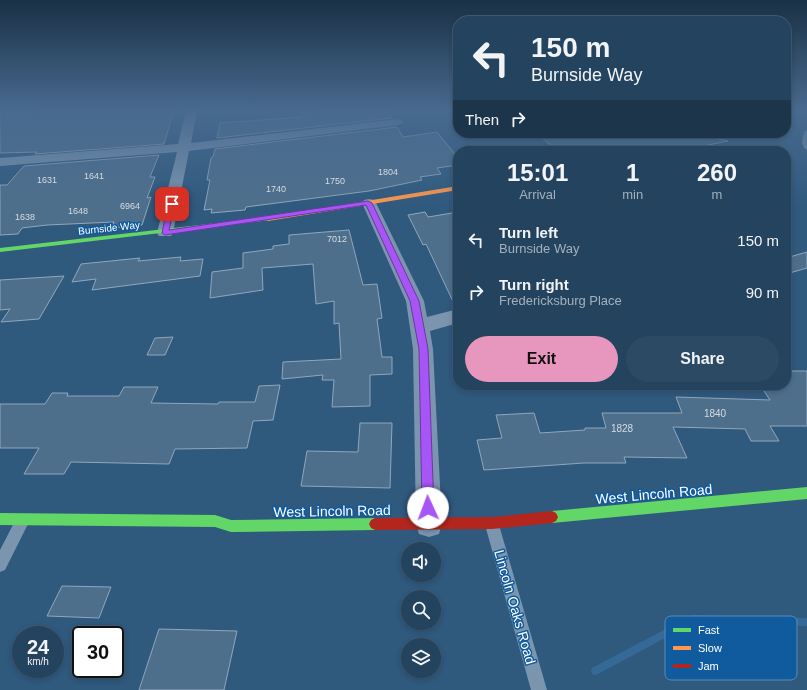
<!DOCTYPE html>
<html lang="en">
<head>
<meta charset="utf-8">
<style>
	:root { --surface:#24435e; --page:#2c4a64; --text:#f1f3f6; --muted:#a3b0bc; --line:#415c73; --accent:#e797bd }
	body { margin:0; font-family:Helvetica,sans-serif; background:var(--page); color:var(--text); height:100vh; display:flex; flex-direction:column; font-size:15px; white-space:nowrap }
	* { box-sizing:border-box; margin:0 }
	p { font-size:13px; color:var(--muted) }
	.icon { flex:none; width:22px; height:22px; fill:none; stroke:currentColor; stroke-width:2; stroke-linecap:round; stroke-linejoin:round }
	.map { position:relative; flex:1; overflow:hidden }
	.side { position:absolute; left:453px; top:146px; width:338px; height:244px; display:flex; flex-direction:column; background:var(--surface); border-radius:16px; box-shadow:0 2px 6px #0003,0 0 0 1px var(--line) }
	.side>* { flex:none }
	.banner { position:absolute; left:453px; top:16px; width:338px; height:122px; border-radius:16px; box-shadow:0 2px 6px #0003,0 0 0 1px var(--line); background:#24435e; color:var(--text); overflow:hidden }
	.controls { position:absolute; left:401px; top:542px; display:grid; gap:8px }
	.controls a { display:grid; place-items:center; width:40px; height:40px; border-radius:50%; background:var(--surface); box-shadow:0 2px 6px #0003,0 0 0 1px var(--line); font-size:20px }
	.speed { position:absolute; left:12px; top:626px; display:flex; gap:8px; font-size:20px; font-weight:700; text-align:center }
	.speed>* { display:grid; place-content:center; width:52px; height:52px; border-radius:50%; background:var(--surface); box-shadow:0 2px 6px #0003,0 0 0 1px var(--line); line-height:1 }
	.speed small { font-size:10px; font-weight:400 }
	.speed .limit { border:2px solid #111; border-radius:6px; background:#fff; color:#111 }
	.pin { position:absolute; display:grid; place-items:center; width:34px; height:34px; color:#fff; margin:-17px; border-radius:8px; box-shadow:0 2px 6px #0006 }
	.me { position:absolute; width:44px; margin:-22px; rotate:358deg; stroke-linejoin:round; filter:drop-shadow(0 0 3px #0008) }
	.turn { display:flex; align-items:center; gap:14px; height:84px; padding:0 12px; font-size:18px }
	.turn .icon { width:52px; height:52px; stroke-width:2.5 }
	.turn b { display:block; font-size:28px; line-height:34px }
	.then { display:flex; align-items:center; height:38px; padding:0 12px; background:#0003; gap:8px; font-size:15px }
	.eta { display:flex; justify-content:space-evenly; align-items:center; height:68px; text-align:center }
	.eta b { font-size:24px; font-weight:700; line-height:28px }
	.primary-button { display:flex; gap:8px; margin-top:auto; padding:8px 12px }
	.primary-button a { flex:1; height:46px; border-radius:24px; background:var(--accent); color:#111; font-size:16px; font-weight:700; line-height:46px; text-align:center }
	.primary-button a+a { background:var(--page); color:var(--text) }
	ul { padding:0; list-style:none }
	li { display:flex; align-items:center; gap:12px; height:52px; padding:0 12px }
	li div { flex:1 }
	li b { display:block; font-size:15px }
	li em { font-style:normal }
	.map>svg:first-child { display:block }
	.lines { fill:none; stroke-linecap:round; stroke-linejoin:round }
	.stream { fill:#356998; fill-rule:evenodd }
	.building { fill:#4e6f8c; stroke:#90a7bc }
	.lane { fill:#7b95ae; fill-rule:evenodd }
	.street { fill:#7b95ae; fill-rule:evenodd }
	.fast { fill:#63d668; fill-rule:evenodd }
	.slow { fill:#ff974d; fill-rule:evenodd }
	.jam { fill:#b3261e; fill-rule:evenodd }
	.route { fill:#a855f7; stroke:#6d37a1 }
	.labels { text-anchor:middle; dominant-baseline:central; stroke-width:3; stroke-linejoin:round; paint-order:stroke }
	.far-number-label { font-size:9px; fill:#d3dbe2 }
	.far-street-label { font-size:10px; fill:#fff; stroke:#105b9e }
	.number-label { font-size:10px; fill:#d3dbe2 }
	.near-street-label { font-size:14px; fill:#fff; stroke:#105b9e }
	.key { fill:#105b9e; stroke:#588cbb; stroke-width:1 }
	.key-label { font-size:11px; fill:#fff }
</style>
</head>
<body>
<div class="map">
<svg width="807" height="690" viewBox="0 0 807 690">
	<rect width="100%" height="100%" fill="#30597e"/>
	<g class="lines">
		<path class="stream" d="M692 615 807 618V626L693 623 598 674 595 675 592 674 591 671 592 668Z"/>
	</g>
	<path class="building" d="M71 110H174L164 144 35 154 37 152 0 153V114Z
		M342 110H388L392 118 217 138 220 123 302 117V113Z
		M397 127 403 137 437 132 458 158V165L437 168 441 174 420 177 422 180 369 191 246 207 245 210 211 213 212 209 204 210 210 180H207L211 158 213 157 215 149Z
		M536 133H693L728 141 679 151H558Z
		M159 155 150 177H155L147 198 151 197 142 225 112 228 114 222 47 225 22 228 18 234 0 235V185H7L24 166Z
		M425 212 428 217 458 212V308H456L426 244 423 245 408 215Z
		M349 230 363 285 377 284 382 318 377 319 382 357H392V374L370 375V406L332 407 334 380H322L323 375 282 379 283 362 341 359 339 323 334 324V301L316 304 313 264 262 268 263 290 210 298 212 272 243 268V253L273 249V246L289 244V235Z
		M807 252V268L786 274V258Z
		M181 257 180 261 203 259 200 276 92 290 96 279 72 282 81 264 140 258 138 261Z
		M64 276 39 319 1 322 10 309 0 310V280Z
		M173 337 165 355H147L155 338Z
		M786 371H807V426H770L779 441H751L745 429 673 427 687 458 624 457 626 463H584L484 470 477 440 502 438 496 415 534 413 540 433 585 430V428H606L602 413H682L676 397 770 400 760 385H786Z
		M280 385 273 420 253 421 247 448 175 449 169 464 71 462 64 474H24L39 448H0V404H45L52 393H68L67 396H119L124 387H158L151 403 218 404 219 402H255L259 386Z
		M360 423H392L390 488 301 486 307 451 358 452Z
		M62 586 111 587 99 618 47 616Z
		M159 629 237 631 224 690H139Z"/>
	<g class="lines">
		<path class="lane" d="M807 130V150L804 148 802 142 804 132Z
			M22 515 27 517 29 522 5 570 0 572V550L17 517Z
			M492 518 497 520 499 525 547 690H531L485 525 487 520Z"/>
		<path class="street" d="M186 110H197L191 143 398 119 404 122 398 125 189 151 173 233 171 236H159L157 233 177 152 0 166V158L178 144Z
			M369 199 374 200 376 203 424 301 427 317 458 309V323L430 331 433 349 442 524 439 534 429 537 419 534 416 524 413 349 406 301 362 203 364 200Z"/>
		<path class="fast" d="M268 217 270 218V220L0 252V248Z
			M807 487V499L552 523 548 521 546 517 548 513 552 511Z
			M0 513 215 515 231 520 375 518 379 520 381 524 379 528 375 530 231 532 215 527 0 525Z"/>
		<path class="slow" d="M458 186V190L268 221 265 219 268 217Z"/>
		<path class="jam" d="M552 511 556 513 558 517 556 521 552 523 492 529 375 530 371 528 369 524 371 520 375 518 492 517Z"/>
	</g>
	<linearGradient id="sky" x2="0" y2="1"><stop stop-color="#1a3145"/><stop offset="0.53" stop-color="#486a8f"/><stop offset="1" stop-color="#486a8f" stop-opacity="0"/></linearGradient>
	<rect width="807" height="207" fill="url(#sky)"/>
	<path class="route" d="M368 201 372 203 419 301 428 349 434 508 433 513 428 514 424 513 422 508 419 349 410 301 366 205 165 235 162 233 168 204 172 203 175 204 169 230Z"/>
	<g class="labels">
		<g class="far-number-label">
			<text x="388" y="172">1804</text>
			<text x="94" y="176">1641</text>
			<text x="47" y="180">1631</text>
			<text x="335" y="181">1750</text>
			<text x="276" y="189">1740</text>
			<text x="130" y="206">6964</text>
			<text x="78" y="211">1648</text>
			<text x="25" y="217">1638</text>
			<text x="337" y="239">7012</text>
		</g>
		<g class="far-street-label">
			<text transform="translate(109 228) rotate(-6)">Burnside Way</text>
		</g>
		<g class="number-label">
			<text x="715" y="413">1840</text>
			<text x="622" y="428">1828</text>
		</g>
		<g class="near-street-label">
			<text transform="translate(654 494) rotate(-5)">West Lincoln Road</text>
			<text transform="translate(332 511) rotate(-1)">West Lincoln Road</text>
			<text transform="translate(515 607) rotate(74)">Lincoln Oaks Road</text>
		</g>
	</g>
	<rect x="665" y="616" width="132" height="64" rx="6" class="key"/>
	<rect x="673" y="628" width="18" height="4" fill="#63d668"/>
	<rect x="673" y="646" width="18" height="4" fill="#ff974d"/>
	<rect x="673" y="664" width="18" height="4" fill="#b3261e"/>
	<g class="key-label">
		<text x="698" y="634">Fast</text>
		<text x="698" y="652">Slow</text>
		<text x="698" y="670">Jam</text>
	</g>
</svg>
<div class="controls">
<a><svg class="icon" aria-label="sound" viewBox="0 0 24 24"><path d="M4 9h4l5-4v14l-5-4H4zM17 9q2 3 0 6"/></svg></a>
<a><svg class="icon" aria-label="search" viewBox="0 0 24 24"><circle cx="10" cy="10" r="6"/><path d="M15 15l6 6"/></svg></a>
<a><svg class="icon" aria-label="layers" viewBox="0 0 24 24"><path d="M12 4l9 5-9 5-9-5zM3 14l9 5 9-5"/></svg></a>
</div>
<div class="speed"><div>24<small>km/h</small></div><div class="limit">30</div></div>
<div class="pin" style="left:172px;top:204px;background:#d93025"><svg class="icon" aria-label="arrive" viewBox="0 0 24 24"><path d="M6 21V4h12l-3 4 3 4H6"/></svg></div>
<svg class="me" style="left:428px;top:508px" viewBox="-20 -20 40 40"><circle r="19" fill="#fff"/><path d="M0-13L10 11 0 6-10 11z" fill="#a855f7"/></svg>
<div class="banner">
<div class="turn"><svg class="icon" aria-label="left" viewBox="0 0 24 24"><path d="M17 20v-9H6M10 6l-5 5 5 5"/></svg><div><b>150 m</b>Burnside Way</div></div>
<div class="then">Then<svg class="icon" aria-label="right" viewBox="0 0 24 24"><path d="M7 20v-9h11M14 6l5 5-5 5"/></svg></div>
</div>
<section class="side">
<div class="eta">
<div><b>15:01</b><p>Arrival</p></div>
<div><b>1</b><p>min</p></div>
<div><b>260</b><p>m</p></div>
</div>
<ul>
<li><svg class="icon" aria-label="left" viewBox="0 0 24 24"><path d="M17 20v-9H6M10 6l-5 5 5 5"/></svg><div><b>Turn left</b><p>Burnside Way</p></div><em>150 m</em></li>
<li><svg class="icon" aria-label="right" viewBox="0 0 24 24"><path d="M7 20v-9h11M14 6l5 5-5 5"/></svg><div><b>Turn right</b><p>Fredericksburg Place</p></div><em>90 m</em></li>
</ul>
<div class="primary-button"><a>Exit</a><a>Share</a></div>
</section>
</div>
</body>
</html>
